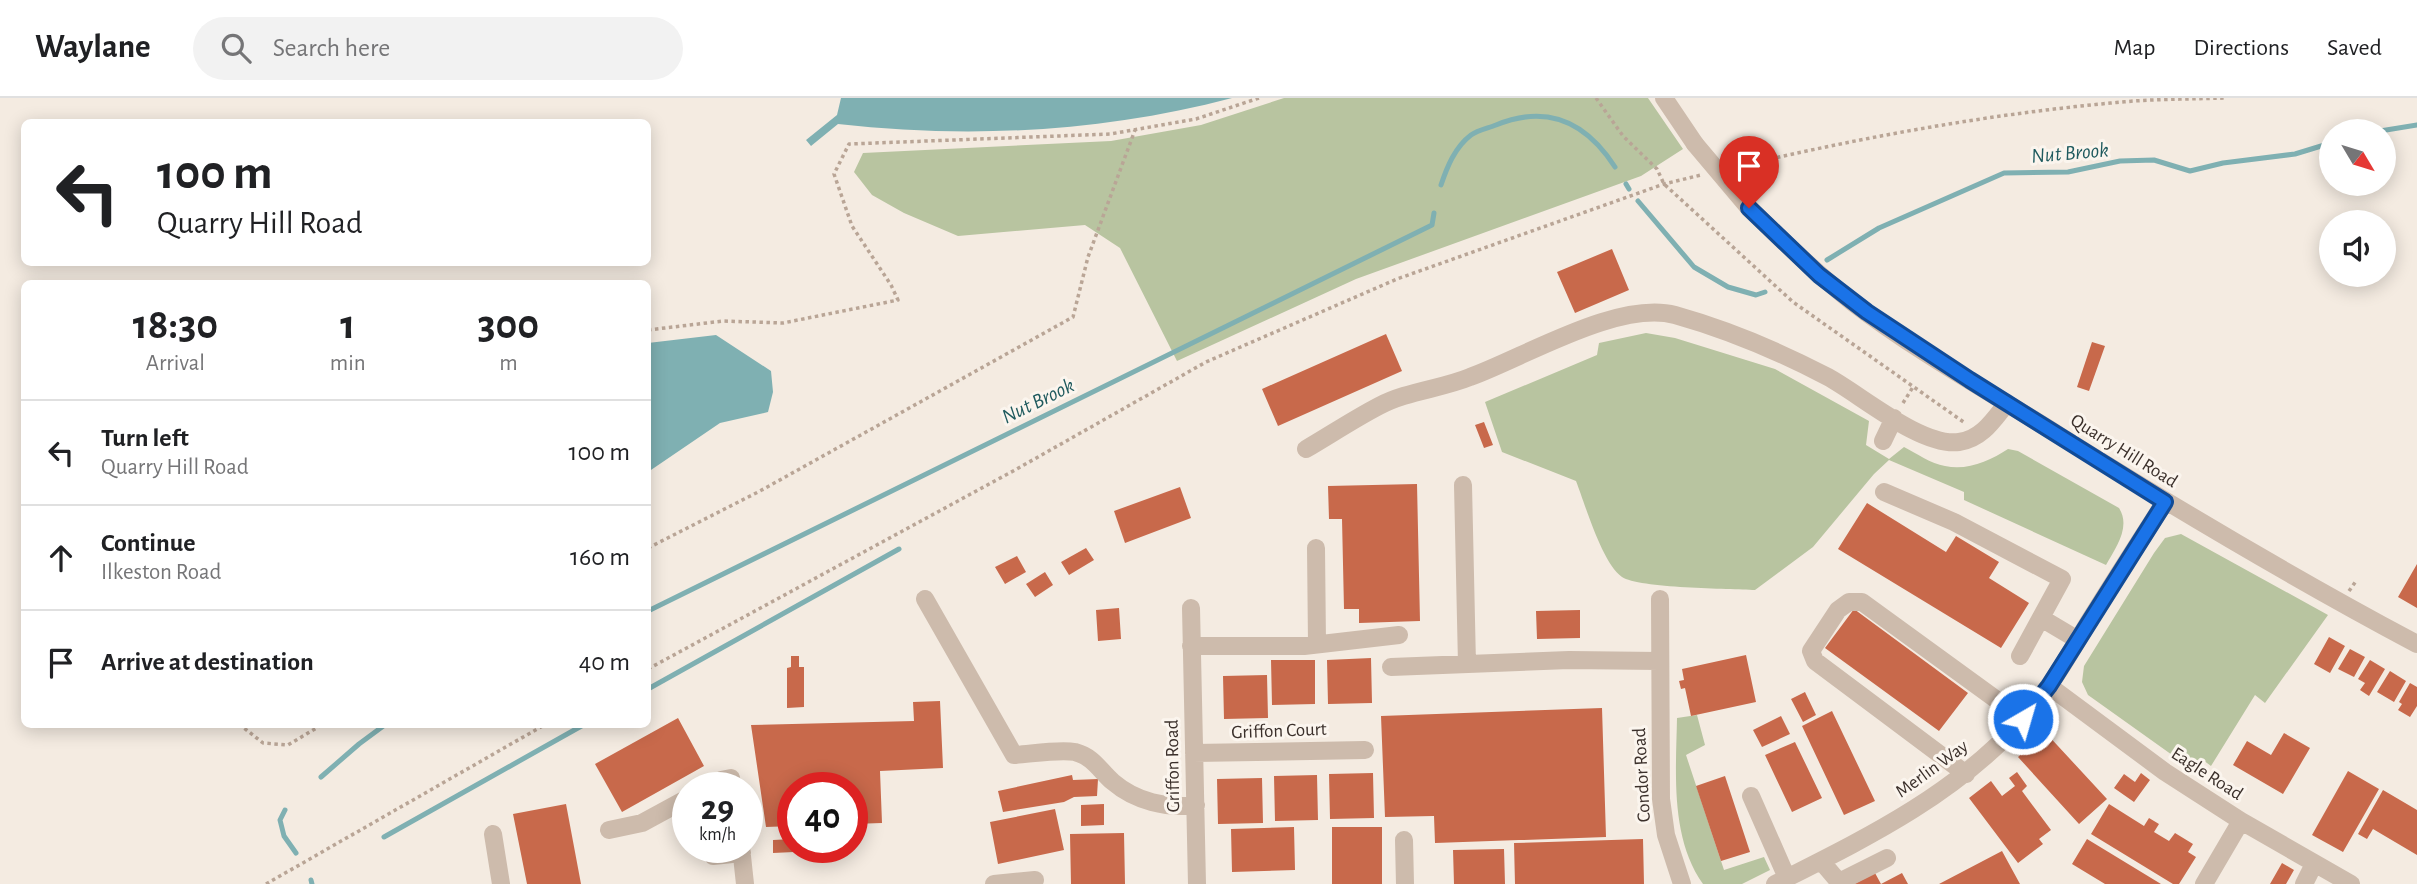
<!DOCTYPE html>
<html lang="en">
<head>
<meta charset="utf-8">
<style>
	:root { --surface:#fff; --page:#f2f2f2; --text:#202124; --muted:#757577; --line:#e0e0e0 }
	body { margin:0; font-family:"Alegreya Sans",sans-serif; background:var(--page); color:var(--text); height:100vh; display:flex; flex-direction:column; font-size:26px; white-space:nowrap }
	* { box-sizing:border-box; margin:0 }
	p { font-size:23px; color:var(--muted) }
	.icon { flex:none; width:38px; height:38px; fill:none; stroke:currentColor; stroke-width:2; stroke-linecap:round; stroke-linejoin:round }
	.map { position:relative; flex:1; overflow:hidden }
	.sheet { position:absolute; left:21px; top:182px; width:630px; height:448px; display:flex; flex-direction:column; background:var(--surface); border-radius:10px; box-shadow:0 4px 18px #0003 }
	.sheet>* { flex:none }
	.guide { position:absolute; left:21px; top:21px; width:630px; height:147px; border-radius:10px; box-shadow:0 4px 18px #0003; background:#fff; color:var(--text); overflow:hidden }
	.needle { width:46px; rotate:128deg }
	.fabs { position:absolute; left:2319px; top:21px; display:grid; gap:14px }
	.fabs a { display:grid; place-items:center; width:77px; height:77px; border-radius:50%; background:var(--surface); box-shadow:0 4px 18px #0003; font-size:35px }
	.speed { position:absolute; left:672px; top:674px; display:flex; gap:14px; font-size:35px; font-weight:700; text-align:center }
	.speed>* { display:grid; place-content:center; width:91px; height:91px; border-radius:50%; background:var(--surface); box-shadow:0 4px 18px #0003; line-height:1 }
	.speed small { font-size:18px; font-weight:400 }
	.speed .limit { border:10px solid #d22; background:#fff; color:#111 }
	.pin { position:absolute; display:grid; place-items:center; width:60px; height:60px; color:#fff; margin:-72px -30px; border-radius:50% 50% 50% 0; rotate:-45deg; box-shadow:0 0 7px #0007 }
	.pin .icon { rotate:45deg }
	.me { position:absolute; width:77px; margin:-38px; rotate:38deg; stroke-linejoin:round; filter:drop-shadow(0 0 5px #0008) }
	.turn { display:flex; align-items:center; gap:24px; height:147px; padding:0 21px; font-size:32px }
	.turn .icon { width:91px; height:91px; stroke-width:2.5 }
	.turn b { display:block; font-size:49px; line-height:60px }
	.eta { display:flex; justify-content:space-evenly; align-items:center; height:119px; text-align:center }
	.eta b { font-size:42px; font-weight:700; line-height:49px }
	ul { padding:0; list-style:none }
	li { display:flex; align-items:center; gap:21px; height:105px; padding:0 21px; border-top:2px solid var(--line) }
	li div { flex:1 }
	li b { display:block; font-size:26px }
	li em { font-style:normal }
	header { display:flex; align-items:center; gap:42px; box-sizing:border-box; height:98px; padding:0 35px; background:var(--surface); border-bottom:2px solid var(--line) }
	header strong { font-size:33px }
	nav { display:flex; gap:38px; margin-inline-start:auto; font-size:24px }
	.search { width:490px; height:63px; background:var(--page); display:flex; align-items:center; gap:18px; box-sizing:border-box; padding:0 24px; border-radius:38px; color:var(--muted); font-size:26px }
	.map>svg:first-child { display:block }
	.green { fill:#b8c4a0 }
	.water { fill:#7fb0b2 }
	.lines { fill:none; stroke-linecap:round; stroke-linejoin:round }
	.stream { stroke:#7fb0b2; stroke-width:5 }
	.building { fill:#c8694b }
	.path { stroke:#b9a596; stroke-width:3.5; stroke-dasharray:3.5 3.5; stroke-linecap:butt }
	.minor { stroke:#cdbbac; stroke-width:18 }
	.minor-bridge { stroke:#cdbbac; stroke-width:18 }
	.route-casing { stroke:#114b97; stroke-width:18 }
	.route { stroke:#1a73e8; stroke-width:12 }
	.labels { text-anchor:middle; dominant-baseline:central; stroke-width:6; stroke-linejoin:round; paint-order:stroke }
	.street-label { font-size:19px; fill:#3b302b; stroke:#fbf5ee }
	.water-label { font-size:21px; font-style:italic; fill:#1f5a5e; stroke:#fbf5ee }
</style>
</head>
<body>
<header>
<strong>Waylane</strong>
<div class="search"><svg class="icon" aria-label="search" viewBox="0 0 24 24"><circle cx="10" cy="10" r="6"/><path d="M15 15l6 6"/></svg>Search here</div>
<nav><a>Map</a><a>Directions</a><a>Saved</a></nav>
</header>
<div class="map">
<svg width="2417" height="786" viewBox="0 0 2417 786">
	<rect width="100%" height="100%" fill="#f4ebe1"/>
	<path class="green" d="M1284 0H1648L1683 51 1641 78 1356 181 1177 263 1120 150 1085 127 958 138 904 115 872 97 854 74 863 55 1111 43 1201 27Z
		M1646 235 1675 240 1775 271 1869 323 1866 347 1889 361 1904 349C1916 355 1931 366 1945 368 1967 373 1990 363 2008 351L2018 353 2119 410C2131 429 2116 449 2106 467L1964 402V394L1889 362 1874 376 1813 449 1755 492C1731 491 1638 490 1622 479 1602 465 1585 406 1576 383L1502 354 1485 304 1597 257 1599 245Z
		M2181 436 2328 517 2265 605 2255 597 2211 668 2203 662 2196 674 2088 597 2082 584 2084 568 2154 455 2165 440Z
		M1697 617 1705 647 1686 657 1724 772 1764 759 1770 772 1742 786H1703C1670 739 1676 675 1677 620Z"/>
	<path class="water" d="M841 0H1232C1103 34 970 41 838 26L811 48 806 42 837 17Z
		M716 237 771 273 773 294 768 314 720 325 648 374V245Z"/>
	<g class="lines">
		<path class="stream" d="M2380 33 2417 27
			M1626 86 1629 91
			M1441 87C1447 69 1455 49 1471 37 1478 32 1489 30 1496 27 1547 6 1586 24 1615 69
			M1638 103 1694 169 1728 189 1756 197 1765 194
			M1827 162 1879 130 2004 75 2068 74 2120 63 2154 62 2190 73 2223 65 2295 56 2331 45
			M648 513 1432 127 1434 115
			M648 591 899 451
			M321 679 359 646 386 626
			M285 712 280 722 284 738 296 755
			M384 739 585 626
			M311 782 312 786"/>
	</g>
	<path class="building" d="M1612 151 1629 192 1575 215 1557 174Z
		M1386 236 1402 273 1278 328 1262 291Z
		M2092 244 2105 248 2089 293 2077 289Z
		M1484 324 1493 347 1484 350 1475 327Z
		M1417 386 1420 523 1359 525V511H1344L1342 421H1329L1328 388Z
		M1180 389 1191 420 1125 445 1114 413Z
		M1867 405 1946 454 1956 438 1999 464 1989 480 2029 505 2001 550 1838 451Z
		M1086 450 1094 462 1069 477 1061 464Z
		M1017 458 1026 474 1005 486 995 469Z
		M2417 466V510L2398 499Z
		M1045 474 1053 487 1035 499 1026 486Z
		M1119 510 1121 541 1098 543 1096 512Z
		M1854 511 1968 595 1939 633 1825 550Z
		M1580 512V540L1537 541 1536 513Z
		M2329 539 2345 548 2330 575 2314 566Z
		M2350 551 2365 559 2354 579 2338 571Z
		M1746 557 1756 604 1691 618 1685 590 1681 591 1679 583 1684 582 1682 571Z
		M791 558H799V569H804V609L787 610V570L791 569Z
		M1371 560 1372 605 1328 606 1327 562Z
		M1271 562H1315V606L1272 607Z
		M2370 562 2385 571 2369 598 2360 592 2365 585 2358 581Z
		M2390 573 2406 583 2394 604 2377 594Z
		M1267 577 1268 620 1224 621 1223 578Z
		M2410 585 2417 589V608L2410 619 2398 612 2402 606 2399 604Z
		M1805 594 1816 617 1803 624 1791 601Z
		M940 603 943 670 880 673 882 725 852 726V690H793V728L766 729 751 627 914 623 913 604Z
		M1602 610 1606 739 1435 745 1434 718 1385 719 1381 618Z
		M1832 613 1875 703 1844 717 1802 628Z
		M1781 618 1790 636 1762 649 1753 632Z
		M678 620 704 668 622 714 595 666Z
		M2045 634 2107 701 2079 726 2018 659Z
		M2284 635 2310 650 2283 696 2233 667 2247 643 2271 657Z
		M1795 644 1822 700 1792 714 1765 657Z
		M2348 673 2379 691 2343 754 2312 737Z
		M2017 674 2027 688 2022 693 2051 732 2039 741 2043 746 2018 765 1969 700 1991 683 2002 698 2015 688 2009 680Z
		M1373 675 1374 720 1330 721 1329 676Z
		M2141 675 2150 682 2134 704 2114 690 2124 676 2135 684Z
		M1072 677 1073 682 1098 681 1097 698 1074 699 1064 704 1003 714 998 693Z
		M1317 677 1318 722 1275 723 1274 678Z
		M1725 678 1750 754 1721 763 1696 688Z
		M1262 680 1263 725 1218 726 1217 681Z
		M2383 692 2417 712V757L2373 731 2367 741 2358 736Z
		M566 706 581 786H527L513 716Z
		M1104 706V727L1081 728V707Z
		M2109 706 2144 728 2149 720 2159 726 2154 734 2169 743 2175 735 2193 746 2188 754 2196 759 2179 786H2173L2091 736Z
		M1055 711 1064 752 998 766 990 724Z
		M1294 729 1295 772 1232 774 1231 731Z
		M1332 729H1382V786H1332Z
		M1124 735 1125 786H1071L1070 736Z
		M793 741 794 754 773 755V742Z
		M1643 741 1644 786H1515L1514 745Z
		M2087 741 2161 786H2105L2072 766Z
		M1504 751 1505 786H1454L1453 752Z
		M2002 753 2020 786H1939Z
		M2282 765 2294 772 2286 786H2270Z
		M1875 775 1881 786 1902 775 1908 786H1854Z"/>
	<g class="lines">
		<path class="path" d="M1596 0 1623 38 1657 71 1664 86 1793 204 1965 325
			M1736 69C1867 38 2000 14 2134 3 2164 1 2195 1 2225 0
			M648 232 723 223 783 225 898 202 891 187 852 128 834 76 849 46 1110 36 1196 21 1259 0
			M1903 305 1913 289
			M648 450 760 393 1073 219 1088 159 1135 32
			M2349 493 2356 483
			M648 571 1015 372 1206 264 1397 181 1664 86 1701 77
			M239 626 263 645 288 647 323 626
			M266 786 546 626"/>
		<path class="minor" d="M1664 0 1695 46
			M1749 110C1782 142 1815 174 1851 203 1916 253 1990 294 2060 338 2177 411 2295 481 2417 546
			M1883 343 1894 320
			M1306 351C1330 337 1354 321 1379 308 1407 293 1441 291 1470 279 1525 259 1618 202 1675 217 1725 231 1782 255 1828 279 1861 297 1921 349 1959 344 1982 341 1994 321 2007 305
			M1463 387 1467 566
			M1884 394 1954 424 2062 481 2020 558
			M1316 450 1317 546
			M925 501 1014 657C1031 656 1059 651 1075 654 1094 659 1100 673 1113 684 1135 703 1167 711 1196 707
			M1660 501 1661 701 1666 737 1682 786
			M1191 510 1197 786
			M2041 520 2078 542
			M1191 548H1304L1399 537
			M1391 569 1569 562 1659 563
			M2049 588 2165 674 2241 723 2351 786
			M1194 655 1365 652
			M1966 676 1815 563 1811 553 1838 512 1849 504H1862L2023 621
			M707 690 721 682 731 680 733 690
			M1751 698 1787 780
			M609 732 642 725 688 700
			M493 736 501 786
			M1404 742 1405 786
			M741 749 745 786
			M713 758 742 755
			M1821 763 1839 784 1887 760
			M994 786 1035 782
			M1775 786C1864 741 1954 698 2022 622 2048 593 2068 559 2088 525 2113 485 2139 444 2165 404
			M2204 786 2241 723
			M2304 786 2314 766"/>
		<path class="minor-bridge" d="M1695 46 1749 110"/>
	</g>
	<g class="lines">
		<g class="route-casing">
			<path id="route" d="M1749 110 1819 177 1867 214 1970 282 2165 404 2049 588 2023 621"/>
		</g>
		<use href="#route" class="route"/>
	</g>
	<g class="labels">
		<g class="street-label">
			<text transform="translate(2124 353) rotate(32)">Quarry Hill Road</text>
			<text transform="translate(1279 633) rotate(-2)">Griffon Court</text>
			<text transform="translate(1173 668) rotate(-91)">Griffon Road</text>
			<text transform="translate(1932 671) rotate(-36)">Merlin Way</text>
			<text transform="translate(2207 676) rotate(33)">Eagle Road</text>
			<text transform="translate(1642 677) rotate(-93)">Condor Road</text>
		</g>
		<g class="water-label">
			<text transform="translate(2070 55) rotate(-5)">Nut Brook</text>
			<text transform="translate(1038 303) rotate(-26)">Nut Brook</text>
		</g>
	</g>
</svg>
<div class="fabs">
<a><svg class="needle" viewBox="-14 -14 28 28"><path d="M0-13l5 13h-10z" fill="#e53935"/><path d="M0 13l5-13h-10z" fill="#757577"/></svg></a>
<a><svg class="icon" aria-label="sound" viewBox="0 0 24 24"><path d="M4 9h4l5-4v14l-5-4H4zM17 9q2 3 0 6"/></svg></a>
</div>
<div class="speed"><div>29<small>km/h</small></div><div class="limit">40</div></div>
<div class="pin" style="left:1749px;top:110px;background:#d93025"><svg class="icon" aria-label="arrive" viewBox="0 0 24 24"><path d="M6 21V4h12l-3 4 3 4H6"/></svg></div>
<svg class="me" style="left:2023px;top:621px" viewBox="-20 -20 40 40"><circle r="17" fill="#1a73e8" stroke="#fff" stroke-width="3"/><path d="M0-11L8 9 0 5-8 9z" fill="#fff"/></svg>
<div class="guide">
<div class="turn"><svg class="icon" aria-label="left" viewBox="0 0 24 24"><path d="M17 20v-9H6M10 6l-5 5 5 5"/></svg><div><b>100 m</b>Quarry Hill Road</div></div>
</div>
<section class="sheet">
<div class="eta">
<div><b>18:30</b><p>Arrival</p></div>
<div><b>1</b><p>min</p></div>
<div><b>300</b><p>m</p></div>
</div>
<ul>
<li><svg class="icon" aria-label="left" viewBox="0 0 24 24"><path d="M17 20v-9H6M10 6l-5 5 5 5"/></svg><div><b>Turn left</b><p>Quarry Hill Road</p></div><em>100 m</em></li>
<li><svg class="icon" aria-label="ahead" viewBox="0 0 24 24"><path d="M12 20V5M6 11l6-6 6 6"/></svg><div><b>Continue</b><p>Ilkeston Road</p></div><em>160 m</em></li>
<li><svg class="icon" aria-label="arrive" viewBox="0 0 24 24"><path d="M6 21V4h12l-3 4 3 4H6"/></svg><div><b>Arrive at destination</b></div><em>40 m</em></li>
</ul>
</section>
</div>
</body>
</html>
